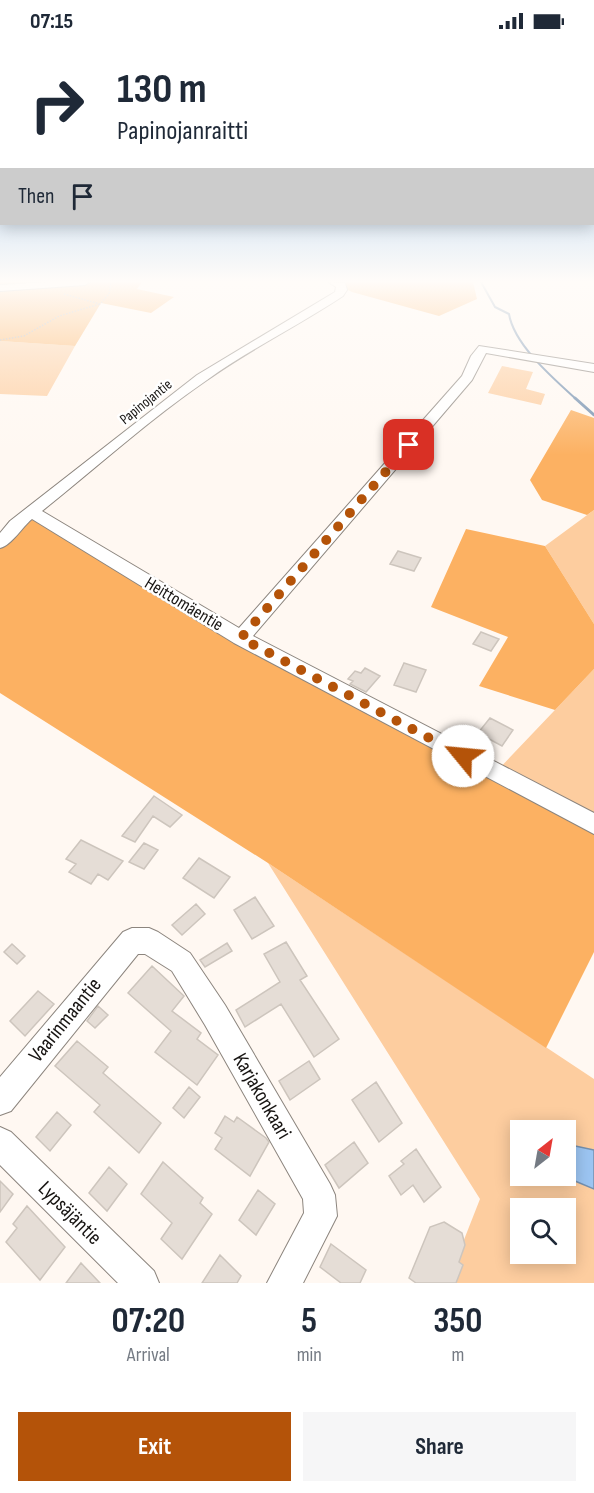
<!DOCTYPE html>
<html lang="en">
<head>
<meta charset="utf-8">
<style>
	:root { --surface:#fff; --page:#f6f6f7; --text:#1f2937; --muted:#747a83; --accent:#b45309 }
	body { margin:0; font-family:"Sofia Sans Condensed",sans-serif; background:var(--page); color:var(--text); height:100vh; display:flex; flex-direction:column; font-size:22px; white-space:nowrap }
	* { box-sizing:border-box; margin:0 }
	p { font-size:20px; color:var(--muted) }
	.icon { flex:none; width:33px; height:33px; fill:none; stroke:currentColor; stroke-width:2; stroke-linecap:round; stroke-linejoin:round }
	.map { position:relative; height:1241px; overflow:hidden }
	.panel { display:flex; flex-direction:column; background:var(--surface); flex:1 }
	.panel>* { flex:none }
	.hud { position:absolute; left:0px; top:0px; width:594px; height:183px; box-shadow:0 3px 15px #0003; background:#fff; color:var(--text); overflow:hidden }
	.needle { width:39px; rotate:31deg }
	.buttons { position:absolute; left:510px; top:1078px; display:grid; gap:12px }
	.buttons a { display:grid; place-items:center; width:66px; height:66px; border-radius:0px; background:var(--surface); box-shadow:0 3px 15px #0003; font-size:30px }
	.pin { position:absolute; display:grid; place-items:center; width:51px; height:51px; color:#fff; margin:-26px; border-radius:12px; box-shadow:0 3px 9px #0006 }
	.me { position:absolute; width:66px; margin:-33px; rotate:298deg; stroke-linejoin:round; filter:drop-shadow(0 0 4px #0008) }
	.turn { display:flex; align-items:center; gap:21px; height:126px; padding:0 18px; font-size:27px }
	.turn .icon { width:78px; height:78px; stroke-width:2.5 }
	.turn b { display:block; font-size:42px; line-height:51px }
	.then { display:flex; align-items:center; height:57px; padding:0 18px; background:#0003; gap:12px; font-size:22px }
	.eta { display:flex; justify-content:space-evenly; align-items:center; height:102px; text-align:center }
	.eta b { font-size:36px; font-weight:700; line-height:42px }
	.action { display:flex; gap:12px; margin-top:auto; padding:12px 18px }
	.action a { flex:1; height:69px; border-radius:0px; background:var(--accent); color:#fff; font-size:24px; font-weight:700; line-height:69px; text-align:center }
	.action a+a { background:var(--page); color:var(--text) }
	.status { display:flex; justify-content:space-between; align-items:center; height:42px; padding:0 30px; background:var(--surface); direction:ltr }
	.status svg { height:16px; fill:currentColor }
	.map>svg:first-child { display:block }
	.green { fill:#fdcd9f; fill-rule:evenodd }
	.forest { fill:#fcb162 }
	.water { fill:#9cc5f2; stroke:#7490af; stroke-width:1.5 }
	.lines { fill:none; stroke-linecap:round; stroke-linejoin:round }
	.stream-far1 { stroke:#7490af; stroke-width:2 }
	.stream { stroke:#7490af; stroke-width:3 }
	.building { fill:#e5ddd6; stroke:#cdc5bd; stroke-width:1.5 }
	.minor-casing { stroke:#8c857e; stroke-width:2 }
	.path { stroke:#b3ada9; stroke-width:1.5; stroke-dasharray:1.5 1.5; stroke-linecap:butt }
	.minor { fill:#fff; fill-rule:evenodd }
	.route { stroke:#b45309; stroke-width:10; stroke-dasharray:0 18 }
	.labels { text-anchor:middle; dominant-baseline:central; stroke-width:5; stroke-linejoin:round; paint-order:stroke }
	.far-street-label { font-size:15px; fill:#171412; stroke:#fff }
	.street-label { font-size:18px; fill:#171412; stroke:#fff }
	.near-street-label { font-size:21px; fill:#171412; stroke:#fff }
</style>
</head>
<body>
<div class="status"><b>07:15</b><svg viewBox="0 0 49 12"><path d="M0 12V9h3v3zM5 12V6h3v6zM10 12V3h3v9zM15 12V0h3v12zM26 1h20v11H26zM47 4h2v5h-2z"/></svg></div>
<div class="map">
<svg width="594" height="1241" viewBox="0 0 594 1241">
	<rect width="100%" height="100%" fill="#fff8f2"/>
	<path class="green" d="M0 299 75 304 47 354 0 352Z
		M502 324 533 330 526 347 545 352 541 363 488 351Z
		M594 468V582L545 504Z
		M594 627V781L495 731Z
		M268 821 594 1037V1241H447L480 1157ZM520 1089H566V1134H520ZM520 1167H566V1212H520Z"/>
	<path class="forest" d="M0 240H142L137 247 174 255 151 271 101 261 75 304 0 299Z
		M332 240H473L477 257 439 274 352 250Z
		M571 368 594 376V468L587 473 542 458 530 438Z
		M32 470 241 596 594 782V910L546 1006 268 821 0 651V501Z
		M466 487 545 504 594 582V627L555 668 479 644 508 595 431 565Z"/>
	<path class="water" d="M566 1102 594 1108V1147L575 1139 566 1131Z"/>
	<g class="lines">
		<path class="stream-far1" d="M481 240 495 265 509 272C514 303 554 337 576 357"/>
		<path class="stream" d="M575 356 594 373"/>
	</g>
	<path class="building" d="M398 509 421 516 414 529 390 522Z
		M481 590 499 597 491 609 473 602Z
		M404 621 426 628 416 650 394 643Z
		M365 626 380 634 366 650 350 642 353 639 348 637 355 629 361 631Z
		M490 676 513 688 502 704 478 691Z
		M154 754 182 773 170 785 153 774 135 800 122 794Z
		M81 798 123 819 108 838 98 832 91 842 69 830 76 822 66 817Z
		M144 801 158 808 144 827 129 820Z
		M199 816 230 835 214 856 183 836Z
		M255 855 274 884 252 897 234 868Z
		M196 862 205 872 182 893 172 883Z
		M286 900 307 934 300 938 339 997 314 1015 281 962 245 985 236 968 280 940 264 912Z
		M227 901 232 909 205 925 200 918Z
		M12 902 25 914 17 922 4 910Z
		M152 924 184 954 172 969 201 991 197 997 218 1013 197 1043 155 1010 171 989 128 951Z
		M38 949 54 962 25 994 10 979Z
		M98 964 108 973 95 986 87 979Z
		M77 999 108 1025 103 1031 161 1081 139 1111 94 1070 100 1063 55 1024Z
		M309 1019 320 1037 290 1058 279 1039Z
		M376 1040 402 1081 379 1100 352 1058Z
		M189 1045 200 1055 184 1076 173 1066Z
		M57 1070 71 1083 50 1109 36 1095Z
		M225 1074 234 1080 237 1075 266 1096 269 1100 250 1134 215 1107 222 1096 215 1091Z
		M354 1100 368 1121 339 1146 325 1123Z
		M416 1107 441 1145 424 1160 413 1143 401 1153 389 1134 404 1122 401 1119Z
		M163 1120 203 1156 200 1161 212 1172 182 1217 161 1197 172 1181 141 1152Z
		M109 1125 127 1142 107 1169 89 1151Z
		M0 1139 13 1152 0 1170Z
		M258 1148 275 1162 256 1193 239 1178Z
		M27 1164 65 1205 40 1238 6 1200 17 1186 13 1182Z
		M444 1180 462 1191 465 1203 459 1220 463 1223 456 1241H416L409 1236 430 1185Z
		M331 1202 366 1228 360 1241H341L320 1225Z
		M220 1213 241 1234 237 1241H202Z
		M81 1221 100 1241H66Z"/>
	<g class="lines">
		<g class="minor-casing">
			<path id="minor" d="M48 240H90L85 243 0 249V243Z
				M328 240 345 241 347 248 343 254C298 284 250 307 207 338 150 377 96 426 42 469L239 586 462 334 471 314 479 304 594 322V330L486 311 472 338 253 594 594 771V792L234 601 32 477C22 485 12 503 0 506V491L10 479 197 333 335 250 336 245Z
				M132 886H149L158 890 190 911 225 963 330 1142 335 1153 337 1174 303 1241H267L304 1171 303 1157 205 983 172 929 145 912H138L11 1069 0 1073V1035L123 890Z
				M0 1085 11 1090 154 1229 159 1241H118L0 1123Z"/>
		</g>
		<path class="path" d="M64 252 100 262 109 252 111 240
			M0 298 24 294 59 274 100 262"/>
		<use href="#minor" class="minor"/>
	</g>
	<linearGradient id="sky" x2="0" y2="1"><stop stop-color="#89bbec"/><stop offset="0.58" stop-color="#fffcf9"/><stop offset="1" stop-color="#fffcf9" stop-opacity="0"/></linearGradient>
	<rect width="594" height="413" fill="url(#sky)"/>
	<g class="lines">
		<path class="route" d="M409 403 241 596 463 714"/>
	</g>
	<g class="labels">
		<g class="far-street-label">
			<text transform="translate(146 360) rotate(-39)">Papinojantie</text>
		</g>
		<g class="street-label">
			<text transform="translate(184 562) rotate(31)">Heittomäentie</text>
		</g>
		<g class="near-street-label">
			<text transform="translate(65 978) rotate(-51)">Vaarinmaantie</text>
			<text transform="translate(262 1054) rotate(60)">Karjakonkaari</text>
			<text transform="translate(70 1171) rotate(45)">Lypsäjäntie</text>
		</g>
	</g>
</svg>
<div class="buttons">
<a><svg class="needle" viewBox="-14 -14 28 28"><path d="M0-13l5 13h-10z" fill="#e53935"/><path d="M0 13l5-13h-10z" fill="#747a83"/></svg></a>
<a><svg class="icon" aria-label="search" viewBox="0 0 24 24"><circle cx="10" cy="10" r="6"/><path d="M15 15l6 6"/></svg></a>
</div>
<div class="pin" style="left:409px;top:403px;background:#d93025"><svg class="icon" aria-label="arrive" viewBox="0 0 24 24"><path d="M6 21V4h12l-3 4 3 4H6"/></svg></div>
<svg class="me" style="left:463px;top:714px" viewBox="-20 -20 40 40"><circle r="19" fill="#fff"/><path d="M0-13L10 11 0 6-10 11z" fill="#b45309"/></svg>
<div class="hud">
<div class="turn"><svg class="icon" aria-label="right" viewBox="0 0 24 24"><path d="M7 20v-9h11M14 6l5 5-5 5"/></svg><div><b>130 m</b>Papinojanraitti</div></div>
<div class="then">Then<svg class="icon" aria-label="arrive" viewBox="0 0 24 24"><path d="M6 21V4h12l-3 4 3 4H6"/></svg></div>
</div>
</div>
<section class="panel">
<div class="eta">
<div><b>07:20</b><p>Arrival</p></div>
<div><b>5</b><p>min</p></div>
<div><b>350</b><p>m</p></div>
</div>
<div class="action"><a>Exit</a><a>Share</a></div>
</section>
</body>
</html>
